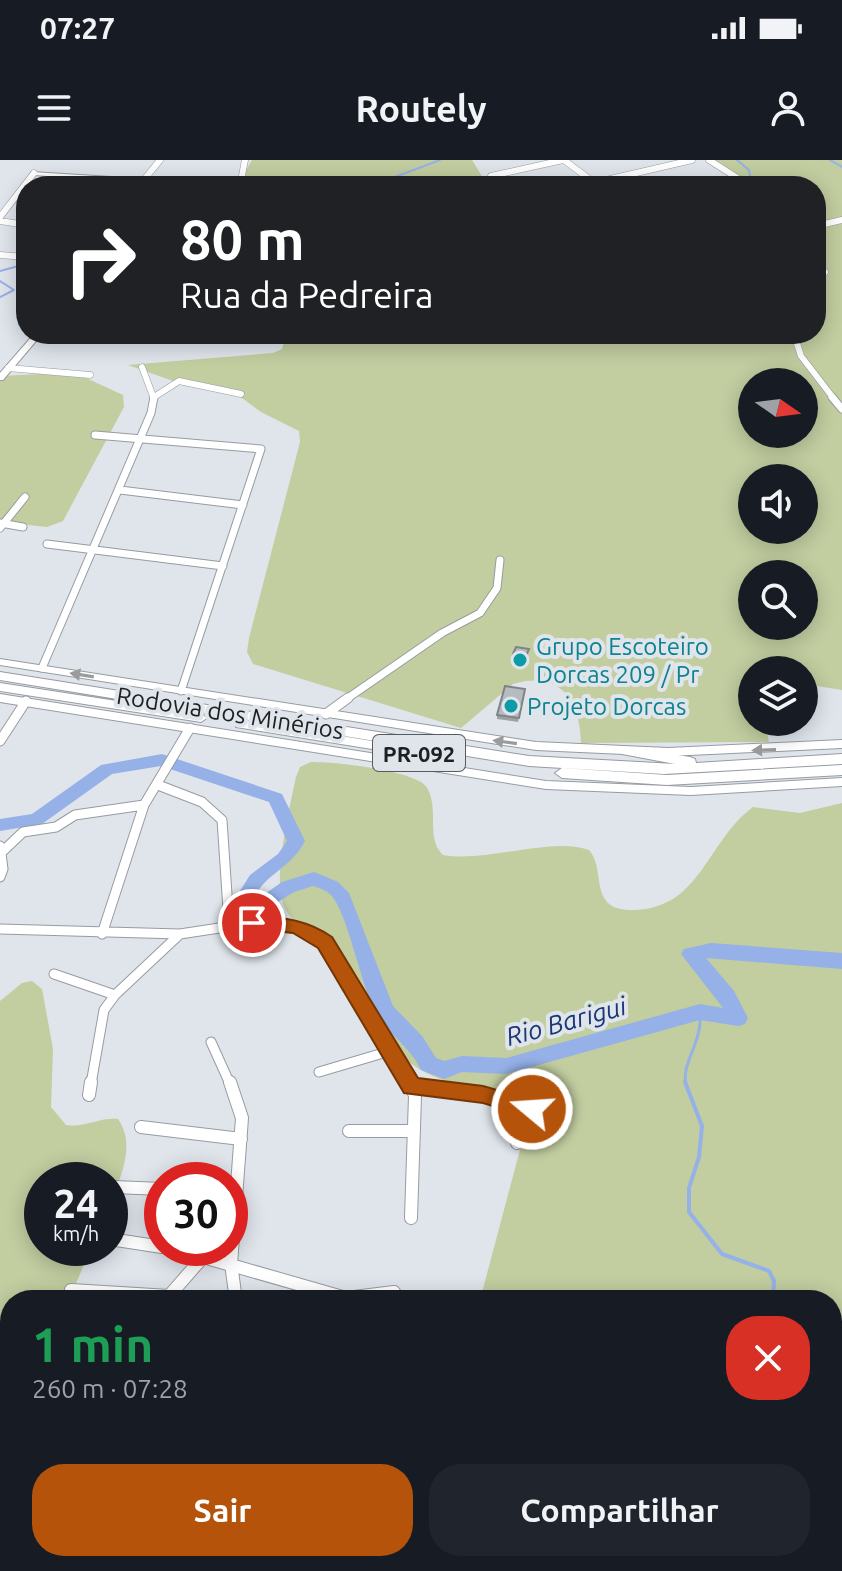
<!DOCTYPE html>
<html lang="pt">
<head>
<meta charset="utf-8">
<style>
	:root { --surface:#171b24; --page:#20242c; --text:#f1f3f6; --muted:#9ea1a6; --accent:#b45309 }
	body { margin:0; font-family:Ubuntu,sans-serif; background:var(--page); color:var(--text); height:100vh; display:flex; flex-direction:column; font-size:30px; white-space:nowrap }
	* { box-sizing:border-box; margin:0 }
	p { font-size:26px; color:var(--muted) }
	.icon { flex:none; width:44px; height:44px; fill:none; stroke:currentColor; stroke-width:2; stroke-linecap:round; stroke-linejoin:round }
	.map { position:relative; flex:1; overflow:hidden }
	.sheet { position:absolute; left:0px; top:1130px; width:842px; height:282px; display:flex; flex-direction:column; background:var(--surface); border-radius:32px 32px 0 0; box-shadow:0 4px 20px #0003 }
	.sheet>* { flex:none }
	.hud { position:absolute; left:16px; top:16px; width:810px; height:168px; border-radius:32px; box-shadow:0 4px 20px #0003; background:#202124; color:#fff; overflow:hidden }
	.needle { width:52px; rotate:104deg }
	.tools { position:absolute; left:738px; top:208px; display:grid; gap:16px }
	.tools a { display:grid; place-items:center; width:80px; height:80px; border-radius:50%; background:var(--surface); box-shadow:0 4px 20px #0003; font-size:40px }
	.speed { position:absolute; left:24px; top:1002px; display:flex; gap:16px; font-size:40px; font-weight:700; text-align:center }
	.speed>* { display:grid; place-content:center; width:104px; height:104px; border-radius:50%; background:var(--surface); box-shadow:0 4px 20px #0003; line-height:1 }
	.speed small { font-size:20px; font-weight:400 }
	.speed .limit { border:12px solid #d22; background:#fff; color:#111 }
	.pin { position:absolute; display:grid; place-items:center; width:68px; height:68px; color:#fff; margin:-34px; border:4px solid #fff; border-radius:50%; box-shadow:0 2px 8px #0007 }
	.me { position:absolute; width:88px; margin:-44px; rotate:288deg; stroke-linejoin:round; filter:drop-shadow(0 0 6px #0008) }
	.turn { display:flex; align-items:center; gap:28px; height:168px; padding:0 32px; font-size:36px }
	.turn .icon { width:104px; height:104px; stroke-width:2.5 }
	.turn b { display:block; font-size:56px; line-height:68px }
	.round { display:grid; place-items:center; flex:none; width:84px; height:84px; border-radius:32px; background:var(--page) }
	.head { display:flex; align-items:center; justify-content:space-between; height:136px; padding:0 32px }
	h1 { font-size:48px; font-weight:700; line-height:60px; color:#1e9e55 }
	.primary-button { display:flex; gap:16px; margin-top:auto; padding:16px 32px }
	.primary-button a { flex:1; height:92px; border-radius:32px; background:var(--accent); color:#fff; font-size:32px; font-weight:700; line-height:92px; text-align:center }
	.primary-button a+a { background:var(--page); color:var(--text) }
	.status { display:flex; justify-content:space-between; align-items:center; height:56px; padding:0 40px; background:var(--surface); direction:ltr }
	.status svg { height:22px; fill:currentColor }
	header { display:flex; justify-content:space-between; align-items:center; height:104px; padding:0 32px; background:var(--surface); font-size:36px; font-weight:700 }
	.map>svg:first-child { display:block }
	.green { fill:#c2cda0; fill-rule:evenodd }
	.lines { fill:none; stroke-linecap:round; stroke-linejoin:round }
	.stream-far2 { stroke:#95b1e8; stroke-width:2 }
	.stream-far1 { stroke:#95b1e8; stroke-width:3 }
	.stream { stroke:#95b1e8; stroke-width:4 }
	.river { fill:#95b1e8; fill-rule:evenodd }
	.street-far3-casing { stroke:#969ca1; stroke-width:7 }
	.street-far2-casing { stroke:#969ca1; stroke-width:9 }
	.street-far1-casing { stroke:#969ca1; stroke-width:11 }
	.street-casing { stroke:#969ca1; stroke-width:14 }
	.secondary-casing { stroke:#969ca1; stroke-width:2 }
	.primary-casing { stroke:#969ca1; stroke-width:2 }
	.street-far3 { stroke:#fff; stroke-width:6 }
	.street-far2 { stroke:#fff; stroke-width:7 }
	.street-far1 { stroke:#fff; stroke-width:9 }
	.street { stroke:#fff; stroke-width:12 }
	.secondary { fill:#fff; fill-rule:evenodd }
	.primary { fill:#fff; fill-rule:evenodd }
	.wall { fill:#9ca1a6 }
	.building { fill:#b5bbc1; stroke:#7f8387; stroke-width:2 }
	.oneway { fill:#999b9c }
	.route { fill:#b45309; stroke:#753606; stroke-width:2 }
	.culture-dot { fill:#0f9aa8; stroke:#dfe5eb; stroke-width:3 }
	.labels { text-anchor:middle; dominant-baseline:central; stroke-width:8; stroke-linejoin:round; paint-order:stroke }
	.shield { fill:#dfe5eb; stroke:#575b5e; stroke-width:2 }
	.shield-label { font-size:22px; font-weight:bold; fill:#1d2022 }
	.culture-label { font-size:24px; fill:#0d838f; stroke:#dfe5eb; text-anchor:start }
	.street-label { font-size:24px; fill:#1d2022; stroke:#dfe5eb }
	.water-label { font-size:26px; font-style:italic; fill:#1b3777; stroke:#dfe5eb }
</style>
</head>
<body>
<div class="status"><b>07:27</b><svg viewBox="0 0 49 12"><path d="M0 12V9h3v3zM5 12V6h3v6zM10 12V3h3v9zM15 12V0h3v12zM26 1h20v11H26zM47 4h2v5h-2z"/></svg></div>
<header><svg class="icon" aria-label="menu" viewBox="0 0 24 24"><path d="M4 6h16M4 12h16M4 18h16"/></svg>Routely<svg class="icon" aria-label="person" viewBox="0 0 24 24"><circle cx="12" cy="8" r="4"/><path d="M4 21q1-7 8-7t8 7"/></svg></header>
<div class="map">
<svg width="842" height="1411" viewBox="0 0 842 1411">
	<rect width="100%" height="100%" fill="#dfe5eb"/>
	<path class="green" d="M252 0H472L488 26H237Z
		M705 0H842V530L804 524V510H752V562H765L769 582 581 583C580 541 561 510 513 524L461 568 253 504 247 492 249 478 300 282 299 271 261 252 235 233 173 221 128 205 273 193 282 189 286 174H816V26H742ZM752 222H804V274H752ZM752 318H804V370H752ZM752 414H804V466H752Z
		M41 214 86 218 123 235 124 247 63 361 47 367 0 362V216Z
		M311 602C338 602 398 609 421 622 428 626 431 635 432 643 435 662 429 681 443 695 487 703 552 676 589 690 602 705 595 728 607 742 615 750 625 750 636 750 701 747 707 681 753 647L800 653 842 643V1411H407L409 1402H832V1140H480L521 986 526 961 523 949C491 926 449 929 416 907 390 890 373 836 353 810 335 786 294 773 283 744 273 717 290 646 296 617L300 607Z
		M32 821 42 829 53 889 51 947 66 965C85 968 99 957 118 959 136 985 121 1017 110 1043V1020H42V1088H91L69 1140H10V1205L0 1214V841L22 823Z"/>
	<g class="lines">
		<path class="stream-far2" d="M737 0 749 10 750 16
			M830 0 842 7
			M371 26 440 0
			M0 111 26 104
			M0 121 14 130 0 137"/>
		<path class="stream-far1" d="M686 924C681 902 703 883 700 852"/>
		<path class="stream" d="M685 922 702 966 699 997 689 1028V1052L722 1094 769 1111 774 1121 773 1140
			M832 1194 842 1207
			M833 1411 842 1395"/>
		<path class="river" d="M162 594 282 634 305 681C291 708 268 712 255 736L259 738 282 722 314 712 338 722 349 733 393 846 422 876 436 898 444 901 462 896 506 898 700 844 723 848 681 794 684 789 711 783 842 793V809L706 798 734 831 748 858 745 864 738 866 700 860 506 914 462 912 444 919 421 910C409 885 391 877 378 856 361 829 348 751 330 734 325 730 319 728 313 726L294 732 260 753 238 744 235 739 250 715 278 694 287 681 269 642 161 606 112 614 42 664 0 671V659L32 654 101 605Z"/>
		<g class="street-far3-casing">
			<path id="street-far3" d="M564 0 596 24
				M709 0 750 26
				M491 16 563 0
				M143 21 215 26
				M143 21 160 0
				M240 26 245 0
				M580 26 692 0
				M710 26 740 19
				M0 57 34 13
				M0 61 26 65
				M816 66 842 60
				M0 95 26 97
				M816 105 825 112 816 122
				M794 174 801 196 834 239
				M142 207 154 239
				M8 208 90 215
				M154 237 179 221 241 234"/>
		</g>
		<g class="street-far2-casing">
			<path id="street-far2" d="M832 237 842 249
				M95 275 261 289 181 531
				M120 330 243 345
				M0 363 23 367
				M0 368 25 337
				M47 384 223 406
				M42 508 151 253 154 237
				M345 540 442 473 480 453 497 428 500 400"/>
		</g>
		<g class="street-far1-casing">
			<path id="street-far1" d="M326 554 348 538
				M0 581 26 541
				M158 625 202 642 222 660 229 764
				M0 686 3 709 0 717
				M3 691 23 672 56 667 75 655 144 645
				M0 769 180 774 252 763 308 770 325 783 349 828 411 924
				M102 774 144 645 190 568
				M54 814 115 835
				M211 882 230 924
				M319 912 390 891
				M91 924 104 850 115 835 180 774"/>
		</g>
		<g class="street-casing">
			<path id="street" d="M230 922 242 958 231 1104 236 1140
				M410 922 415 936 411 1058
				M412 926 483 934 532 949
				M89 935 91 922
				M141 967 241 979
				M349 971H411
				M517 983 542 928
				M114 1027 162 1029
				M110 1079 162 1087
				M167 1088 203 1097
				M71 1130 169 1136 203 1097 346 1138 394 1132
				M0 1388H10
				M87 1411 92 1402
				M166 1411 172 1402
				M196 1411 198 1402
				M325 1411 328 1402"/>
		</g>
		<g class="secondary-casing">
			<path id="secondary" d="M32 12 143 19 146 21 143 26H137L139 23 34 15 31 13Z
				M34 174H42L3 220H0V213Z
				M0 499 536 582 668 588 842 580V588L668 596 536 590 0 505Z
				M0 534 546 621 691 627 842 618V626L691 635 546 629 0 542Z"/>
		</g>
		<g class="primary-casing">
			<path id="primary" d="M0 512 529 596 675 604 622 594 621 591 622 588 627 587 690 597 695 599 696 603 842 594V604L664 614 529 606 0 520Z
				M0 523 201 554 207 558 201 562 0 531Z
				M241 560 403 586 409 590 403 594 236 567 235 564Z
				M842 605V615L667 625 562 618 555 613 562 608 667 615Z"/>
		</g>
		<use href="#street-far3" class="street-far3"/>
		<use href="#street-far2" class="street-far2"/>
		<use href="#street-far1" class="street-far1"/>
		<use href="#street" class="street"/>
		<use href="#secondary" class="secondary"/>
		<use href="#primary" class="primary"/>
	</g>
	<path class="wall" d="M513 494 528 497 525 505 512 502Z
		M525 529 518 562 497 559V555Z"/>
	<path class="building" d="M516 487 529 489 526 496 513 494Z
		M505 526 525 529 519 558 497 555Z"/>
	<defs><path id="oneway-solid" d="M-6-.8H1V-3.2L6.5 0L1 3.2V.8H-6Z" transform="scale(2)"/></defs>
	<g class="oneway">
		<use href="#oneway-solid" transform="translate(82 515) rotate(-171)"/>
		<use href="#oneway-solid" transform="translate(505 582) rotate(-172)"/>
		<use href="#oneway-solid" transform="translate(764 590) rotate(178)"/>
	</g>
	<path class="route" d="M252 755C283 758 306 759 332 777L418 918 483 926 532 940 540 943 543 949 540 956 532 958 483 943 404 933 318 788 293 773 246 768V757Z"/>
	<g class="culture-dot">
		<circle cx="520" cy="500" r="8"/>
		<circle cx="511" cy="546" r="8"/>
	</g>
	<g class="labels">
		<rect class="shield" x="373" y="575" width="92" height="36" rx="6"/>
		<g class="shield-label">
			<text x="419" y="593">PR-092</text>
		</g>
		<g class="culture-label">
			<text x="536" y="486">Grupo Escoteiro<tspan x="536" dy="28">Dorcas 209 / Pr</tspan></text>
			<text x="527" y="546">Projeto Dorcas</text>
		</g>
		<g class="street-label">
			<text transform="translate(230 553) rotate(9)">Rodovia dos Minérios</text>
		</g>
		<g class="water-label">
			<text transform="translate(566 861) rotate(-15)">Rio Barigui</text>
		</g>
	</g>
</svg>
<div class="tools">
<a><svg class="needle" viewBox="-14 -14 28 28"><path d="M0-13l5 13h-10z" fill="#e53935"/><path d="M0 13l5-13h-10z" fill="#9ea1a6"/></svg></a>
<a><svg class="icon" aria-label="sound" viewBox="0 0 24 24"><path d="M4 9h4l5-4v14l-5-4H4zM17 9q2 3 0 6"/></svg></a>
<a><svg class="icon" aria-label="search" viewBox="0 0 24 24"><circle cx="10" cy="10" r="6"/><path d="M15 15l6 6"/></svg></a>
<a><svg class="icon" aria-label="layers" viewBox="0 0 24 24"><path d="M12 4l9 5-9 5-9-5zM3 14l9 5 9-5"/></svg></a>
</div>
<div class="speed"><div>24<small>km/h</small></div><div class="limit">30</div></div>
<div class="pin" style="left:252px;top:763px;background:#d93025"><svg class="icon" aria-label="arrive" viewBox="0 0 24 24"><path d="M6 21V4h12l-3 4 3 4H6"/></svg></div>
<svg class="me" style="left:532px;top:949px" viewBox="-20 -20 40 40"><circle r="17" fill="#b45309" stroke="#fff" stroke-width="3"/><path d="M0-11L8 9 0 5-8 9z" fill="#fff"/></svg>
<div class="hud">
<div class="turn"><svg class="icon" aria-label="right" viewBox="0 0 24 24"><path d="M7 20v-9h11M14 6l5 5-5 5"/></svg><div><b>80 m</b>Rua da Pedreira</div></div>
</div>
<section class="sheet">
<div class="head"><div><h1>1 min</h1><p>260 m · 07:28</p></div><a class="round" style="background:#d93025;color:#fff"><svg class="icon" aria-label="close" viewBox="0 0 24 24"><path d="M6 6l12 12M18 6L6 18"/></svg></a></div>
<div class="primary-button"><a>Sair</a><a>Compartilhar</a></div>
</section>
</div>
</body>
</html>
